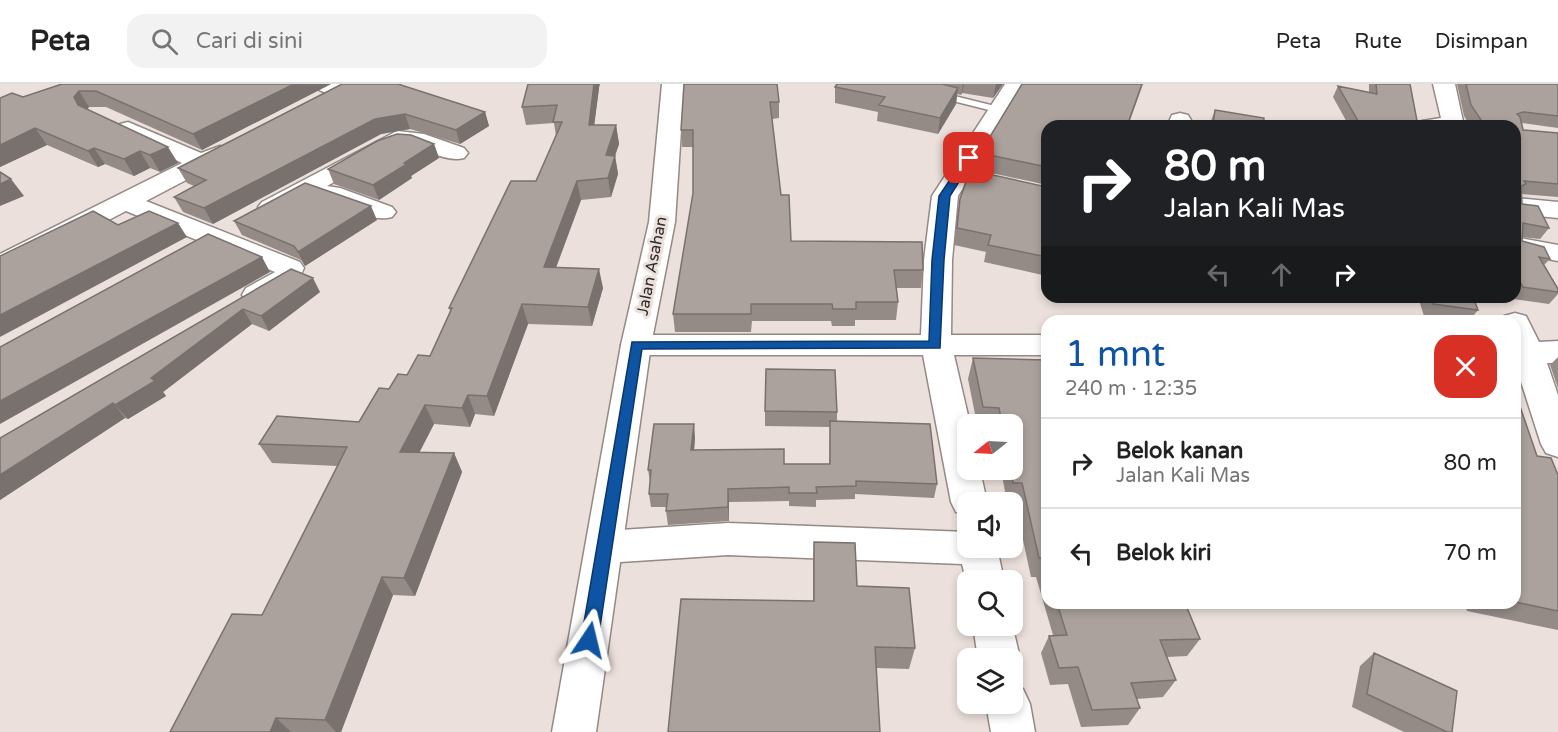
<!DOCTYPE html>
<html lang="id">
<head>
<meta charset="utf-8">
<style>
	:root { --surface:#fff; --page:#f2f2f2; --text:#222; --muted:#767676; --line:#e0e0e0; --accent:#0e54a3 }
	body { margin:0; font-family:"Varela Round",sans-serif; background:var(--page); color:var(--text); height:100vh; display:flex; flex-direction:column; font-size:22px; white-space:nowrap }
	* { box-sizing:border-box; margin:0 }
	p { font-size:20px; color:var(--muted) }
	.icon { flex:none; width:33px; height:33px; fill:none; stroke:currentColor; stroke-width:2; stroke-linecap:round; stroke-linejoin:round }
	.map { position:relative; flex:1; overflow:hidden }
	.drawer { position:absolute; left:1041px; top:231px; width:480px; height:294px; display:flex; flex-direction:column; background:var(--surface); border-radius:18px; box-shadow:0 3px 9px #0003 }
	.drawer>* { flex:none }
	.banner { position:absolute; left:1041px; top:36px; width:480px; height:183px; border-radius:18px; box-shadow:0 3px 9px #0003; background:#202124; color:#fff; overflow:hidden }
	.needle { width:39px; rotate:252deg }
	.buttons { position:absolute; left:957px; top:330px; display:grid; gap:12px }
	.buttons a { display:grid; place-items:center; width:66px; height:66px; border-radius:12px; background:var(--surface); box-shadow:0 3px 9px #0003; font-size:30px }
	.pin { position:absolute; display:grid; place-items:center; width:51px; height:51px; color:#fff; margin:-26px; border-radius:12px; box-shadow:0 3px 9px #0006 }
	.me { position:absolute; width:66px; margin:-33px; rotate:10deg; stroke-linejoin:round; filter:drop-shadow(0 0 4px #0008) }
	.turn { display:flex; align-items:center; gap:21px; height:126px; padding:0 24px; font-size:27px }
	.turn .icon { width:78px; height:78px; stroke-width:2.5 }
	.turn b { display:block; font-size:42px; line-height:51px }
	.lanes { display:flex; align-items:center; height:57px; padding:0 24px; background:#0003; justify-content:center; gap:30px; direction:ltr }
	.lanes .off { opacity:.35 }
	.round { display:grid; place-items:center; flex:none; width:63px; height:63px; border-radius:18px; background:var(--page) }
	.head { display:flex; align-items:center; justify-content:space-between; height:102px; padding:0 24px }
	h1 { font-size:36px; font-weight:600; line-height:45px; color:var(--accent) }
	ul { padding:0; list-style:none }
	li { display:flex; align-items:center; gap:18px; height:90px; padding:0 24px; border-top:2px solid var(--line) }
	li div { flex:1 }
	li b { display:block; font-size:22px }
	li em { font-style:normal }
	header { display:flex; align-items:center; gap:36px; box-sizing:border-box; height:84px; padding:0 30px; background:var(--surface); border-bottom:2px solid var(--line) }
	header strong { font-size:28px }
	nav { display:flex; gap:33px; margin-inline-start:auto; font-size:21px }
	.search { width:420px; height:54px; background:var(--page); display:flex; align-items:center; gap:15px; box-sizing:border-box; padding:0 21px; border-radius:18px; color:var(--muted); font-size:22px }
	.map>svg:first-child { display:block }
	.lines { fill:none; stroke-linecap:round; stroke-linejoin:round }
	.lane-casing { stroke:#938985; stroke-width:3 }
	.street-casing { stroke:#938985; stroke-width:3 }
	.secondary-casing { stroke:#938985; stroke-width:3 }
	.lane { fill:#fff; fill-rule:evenodd }
	.street { fill:#fff; fill-rule:evenodd }
	.secondary { fill:#fff; fill-rule:evenodd }
	.wall { fill:#948b87 }
	.shaded-wall { fill:#78716e }
	.building { fill:#aca29d; stroke:#78716e; stroke-width:1.5 }
	.route { fill:#0e54a3; stroke:#09376a; stroke-width:1.5 }
	.labels { text-anchor:middle; dominant-baseline:central; stroke-width:6; stroke-linejoin:round; paint-order:stroke }
	.street-label { font-size:16px; fill:#2f2b2a; stroke:#ebe0db }
</style>
</head>
<body>
<header>
<strong>Peta</strong>
<div class="search"><svg class="icon" aria-label="search" viewBox="0 0 24 24"><circle cx="10" cy="10" r="6"/><path d="M15 15l6 6"/></svg>Cari di sini</div>
<nav><a>Peta</a><a>Rute</a><a>Disimpan</a></nav>
</header>
<div class="map">
<svg width="1558" height="648" viewBox="0 0 1558 648">
	<rect width="100%" height="100%" fill="#ebe0db"/>
	<g class="lines">
		<g class="lane-casing">
			<path id="lane" d="M885 0H906L1007 25 1001 29Z"/>
		</g>
		<g class="street-casing">
			<path id="street" d="M312 0H343L351 6 348 11C337 13 319 9 312 0Z
				M1005 0H1027L958 112 952 176 951 251H1047V271H954L970 340 968 386H980L987 418H968V432L956 428 951 418 923 271H636L625 268 621 261 625 254 636 251H921L924 176 932 112Z
				M1433 0H1455L1464 42H1419L1422 37 1441 34Z
				M1180 29 1188 31 1191 36 1189 42H1167L1172 31Z
				M128 38 201 69 220 62 228 64 232 69 228 74 146 117 300 178 304 184C296 205 268 224 246 218L242 211 246 204 275 188 126 127 10 187 0 190V170L182 79 120 50 117 45 120 40Z
				M397 47 424 50 464 64 468 69 464 74C444 79 422 62 401 61L327 102 340 104 392 123 396 128 392 133C371 139 342 122 322 114L318 109 320 106C303 116 282 134 262 128L258 123 262 118Z
				M1515 114 1558 118V134L1515 130Z
				M1515 153 1558 161V177L1515 169Z
				M1515 229 1526 232 1539 258 1558 257V279H1547L1558 311V373L1546 369 1541 360 1515 279V237H1501L1504 232Z
				M728 439 968 448V464H997L1004 496H968V503L962 480 728 471 605 479 592 474 586 463 592 452 605 447Z
				M1012 540 1020 574 1014 588 1012 574H978L973 542Z
				M1012 601 1023 605 1030 620 1035 648H991L986 620H1012Z"/>
		</g>
		<g class="secondary-casing">
			<path id="secondary" d="M662 0H684L675 138 651 261 596 648H552L621 261 649 138Z"/>
		</g>
		<use href="#lane" class="lane"/>
		<use href="#street" class="street"/>
		<use href="#secondary" class="secondary"/>
	</g>
	<path class="wall" d="M62 0H331L202 66 106 23H89L87 25 178 79 160 88 150 84 134 92 105 80 98 83 47 61 0 83V14L23 13Z
		M342 0 485 28 489 42 460 60 410 45 381 50 213 140 183 128 174 113 194 102 187 99 178 84Z
		M684 0 779 18V34L772 35 781 111 791 157 923 186 921 204H896L898 218 896 236H855V242H832L831 237H752L751 248H675L673 230 693 109V63H682L681 46Z
		M837 0H1003L993 14 962 9 961 11 957 10 956 20 938 50 877 37 878 28 835 19V3Z
		M1022 0H1143L1128 42H1047V101L977 86 980 69Z
		M1369 0H1410L1418 42H1349L1333 13 1338 2 1369 8Z
		M1457 0H1558V44L1522 39 1523 46 1558 49V113L1522 110V120L1549 144 1540 155 1522 153V157L1550 175 1544 181 1558 205V210L1549 220 1513 215 1512 213H1515V42H1470L1464 32Z
		M599 4 594 41H616L619 60 615 72 618 90 611 113 581 116 556 184 603 204 592 242 528 240 494 332 475 330 470 343 434 340 419 368 454 369 462 388 415 512 393 511 341 648H170L262 531 338 382 272 379 259 360 359 338 389 305 430 272 450 227 449 224 536 97 556 52 554 39 526 41 522 23Z
		M1215 26 1263 42H1209Z
		M434 60 439 74 411 92 412 94 379 116 334 100 328 85Z
		M1047 103V192L984 178 986 168 954 161 957 132 960 115Z
		M377 136 305 182 301 176 242 151 234 137Z
		M291 185 320 208 269 247 252 240 163 308 166 312 128 335 125 334 0 416V354Z
		M1242 213H1261L1260 214 1243 216Z
		M1418 213H1473L1478 226 1469 237H1461L1424 232Z
		M1558 273V304L1550 281Z
		M973 274 1047 276V519H1185L1200 555 1187 572 1167 573 1176 596 1163 613 1137 615 1140 624 1128 641 1081 643 1068 600 1050 601 1041 569 1049 552 1053 551 1036 493H1031L1015 419 1007 418 1001 386H1012V340H977L968 295Z
		M1515 308 1537 372 1558 391V546L1467 527 1464 519H1515Z
		M765 327 837 328V337L937 400 934 414 855 410V415L816 416V423L789 422V417L729 418V437L668 441 666 427V423H651L649 410 650 397 648 386 695 353 694 366 784 380H829L830 343 765 342Z
		M814 458 857 502 915 564 909 585 876 584 813 517V481Z
		M1374 569 1452 648H1404L1352 623 1360 582Z"/>
	<path class="shaded-wall" d="M294 0H331L202 66 193 50Z
		M594 0H600L599 4 592 59 589 41Z
		M963 0H964L962 9 961 11Z
		M996 0H1003L993 14Z
		M958 4 956 20 938 50 940 34Z
		M79 7 89 23 84 29 78 21 74 13Z
		M485 28 489 42 460 60 456 46Z
		M405 30 410 45 381 50 213 140 204 124 375 35Z
		M616 41 619 60 613 77 615 72 618 90 611 113 608 94 606 71Z
		M35 44 47 61 0 83V61Z
		M434 60 439 74 411 92 412 94 379 116 373 101 404 79Z
		M168 63 178 79 160 88 150 71Z
		M94 64 105 80 98 83 88 67Z
		M140 67 150 84 134 92 124 75Z
		M11 95 24 112 0 122V100Z
		M577 97 581 116 549 202 544 183Z
		M371 122 377 136 305 182 298 168Z
		M178 139 187 153 0 253V231Z
		M262 173 270 188 0 340V317Z
		M599 185 603 204 592 242 588 223Z
		M313 194 320 208 269 247 261 232Z
		M522 220 528 240 494 332 487 312Z
		M243 225 252 240 163 308 166 312 128 335 115 321Z
		M468 311 475 330 470 343 462 324Z
		M113 319 125 334 0 416V391Z
		M425 321 434 340 410 387 400 368Z
		M694 340 695 353 693 380 691 366Z
		M454 369 462 388 415 512 404 494Z
		M728 405 729 418V437L728 423Z
		M382 493 393 511 341 648H336L325 636Z
		M276 634 291 648H270Z"/>
	<path class="building" d="M62 0H294L193 50 96 7H79L74 13 78 21 168 63 150 71 140 67 124 75 94 64 88 67 35 44 0 61V14L12 9 23 13Z
		M342 0H398L485 28 456 46 405 30 375 35 204 124 174 113 206 96 178 84Z
		M528 0H594L589 41H616L606 71 615 72 608 94 577 97 544 183 599 185 588 223 522 220 487 312 468 311 462 324 425 321 400 368 454 369 404 494 382 493 325 636 276 634 270 648H170L232 530 262 531 347 363 259 360 277 332 359 338 379 304 389 305 398 290 407 291 418 271 430 272 452 224H449L511 97H536L562 38H553L557 21 522 23Z
		M684 0H777L779 18H770L781 111H789L791 157 922 158 923 186H894L898 218H856V225H833L832 220H751V230H673L693 109V46H681Z
		M837 0H942L958 4 940 34 879 21 885 13 835 3Z
		M1022 0H1142L1127 42H1047V83L980 69Z
		M1376 0H1410L1418 42H1361L1338 2 1377 10Z
		M1466 0H1558V32L1523 28 1517 30 1520 33 1523 46 1558 49V100L1524 97 1526 100 1521 102 1522 120 1538 122 1549 144 1523 139 1522 157 1544 163 1550 175 1539 173 1558 205V208L1523 203 1515 189V42H1485L1471 21Z
		M1215 26 1264 34 1263 42H1213Z
		M1431 37 1467 42H1433Z
		M397 50 411 51 434 60 404 79 407 80 373 101 328 85 377 57Z
		M970 86 1047 103V173L988 161 991 151 957 144 960 115Z
		M0 88 11 95 0 100Z
		M305 99 371 122 298 168 294 162 234 137Z
		M93 127 118 141 149 127 178 139 0 231V172Z
		M208 150 262 173 0 317V263Z
		M291 185 313 194 261 232 243 225 151 294 155 297 115 321 113 319 0 391V354Z
		M1430 213H1473L1478 226 1433 220Z
		M973 274 1047 276V485L1044 474H1039L1022 399H1013L1011 386H1012V340H1002L999 324 983 323Z
		M766 285 835 286 837 328 765 327Z
		M1515 308 1537 372 1551 374 1558 391V527L1515 518Z
		M830 337 930 340 937 400 856 397V402L816 403 817 409H789V403L728 405V423L666 427 668 410H649L651 386H648L654 340H694L691 366 784 365V380H830Z
		M814 458 855 459 857 502 909 504 915 564 875 563 880 648H668L681 515 814 517Z
		M1057 519H1185L1200 555 1160 556 1176 596 1131 599 1140 624 1092 626 1078 583 1059 584 1049 552 1067 551Z
		M1374 569 1457 607 1452 648H1447L1367 610Z"/>
	<path class="route" d="M969 71 974 74 950 112 944 176 940 264 642 265 598 556 595 561 589 563 583 561 581 556 632 258 929 257 932 176 939 112 966 72Z"/>
	<g class="labels">
		<g class="street-label">
			<text transform="translate(652 182) rotate(-79)">Jalan Asahan</text>
		</g>
	</g>
</svg>
<div class="buttons">
<a><svg class="needle" viewBox="-14 -14 28 28"><path d="M0-13l5 13h-10z" fill="#e53935"/><path d="M0 13l5-13h-10z" fill="#767676"/></svg></a>
<a><svg class="icon" aria-label="sound" viewBox="0 0 24 24"><path d="M4 9h4l5-4v14l-5-4H4zM17 9q2 3 0 6"/></svg></a>
<a><svg class="icon" aria-label="search" viewBox="0 0 24 24"><circle cx="10" cy="10" r="6"/><path d="M15 15l6 6"/></svg></a>
<a><svg class="icon" aria-label="layers" viewBox="0 0 24 24"><path d="M12 4l9 5-9 5-9-5zM3 14l9 5 9-5"/></svg></a>
</div>
<div class="pin" style="left:969px;top:74px;background:#d93025"><svg class="icon" aria-label="arrive" viewBox="0 0 24 24"><path d="M6 21V4h12l-3 4 3 4H6"/></svg></div>
<svg class="me" style="left:589px;top:556px" viewBox="-20 -20 40 40"><path d="M0-17L14 15 0 8-14 15z" fill="#0e54a3" stroke="#fff" stroke-width="4"/></svg>
<div class="banner">
<div class="turn"><svg class="icon" aria-label="right" viewBox="0 0 24 24"><path d="M7 20v-9h11M14 6l5 5-5 5"/></svg><div><b>80 m</b>Jalan Kali Mas</div></div>
<div class="lanes"><svg class="icon off" aria-label="left" viewBox="0 0 24 24"><path d="M17 20v-9H6M10 6l-5 5 5 5"/></svg><svg class="icon off" aria-label="ahead" viewBox="0 0 24 24"><path d="M12 20V5M6 11l6-6 6 6"/></svg><svg class="icon" aria-label="right" viewBox="0 0 24 24"><path d="M7 20v-9h11M14 6l5 5-5 5"/></svg></div>
</div>
<section class="drawer">
<div class="head"><div><h1>1 mnt</h1><p>240 m · 12:35</p></div><a class="round" style="background:#d93025;color:#fff"><svg class="icon" aria-label="close" viewBox="0 0 24 24"><path d="M6 6l12 12M18 6L6 18"/></svg></a></div>
<ul>
<li><svg class="icon" aria-label="right" viewBox="0 0 24 24"><path d="M7 20v-9h11M14 6l5 5-5 5"/></svg><div><b>Belok kanan</b><p>Jalan Kali Mas</p></div><em>80 m</em></li>
<li><svg class="icon" aria-label="left" viewBox="0 0 24 24"><path d="M17 20v-9H6M10 6l-5 5 5 5"/></svg><div><b>Belok kiri</b></div><em>70 m</em></li>
</ul>
</section>
</div>
</body>
</html>
